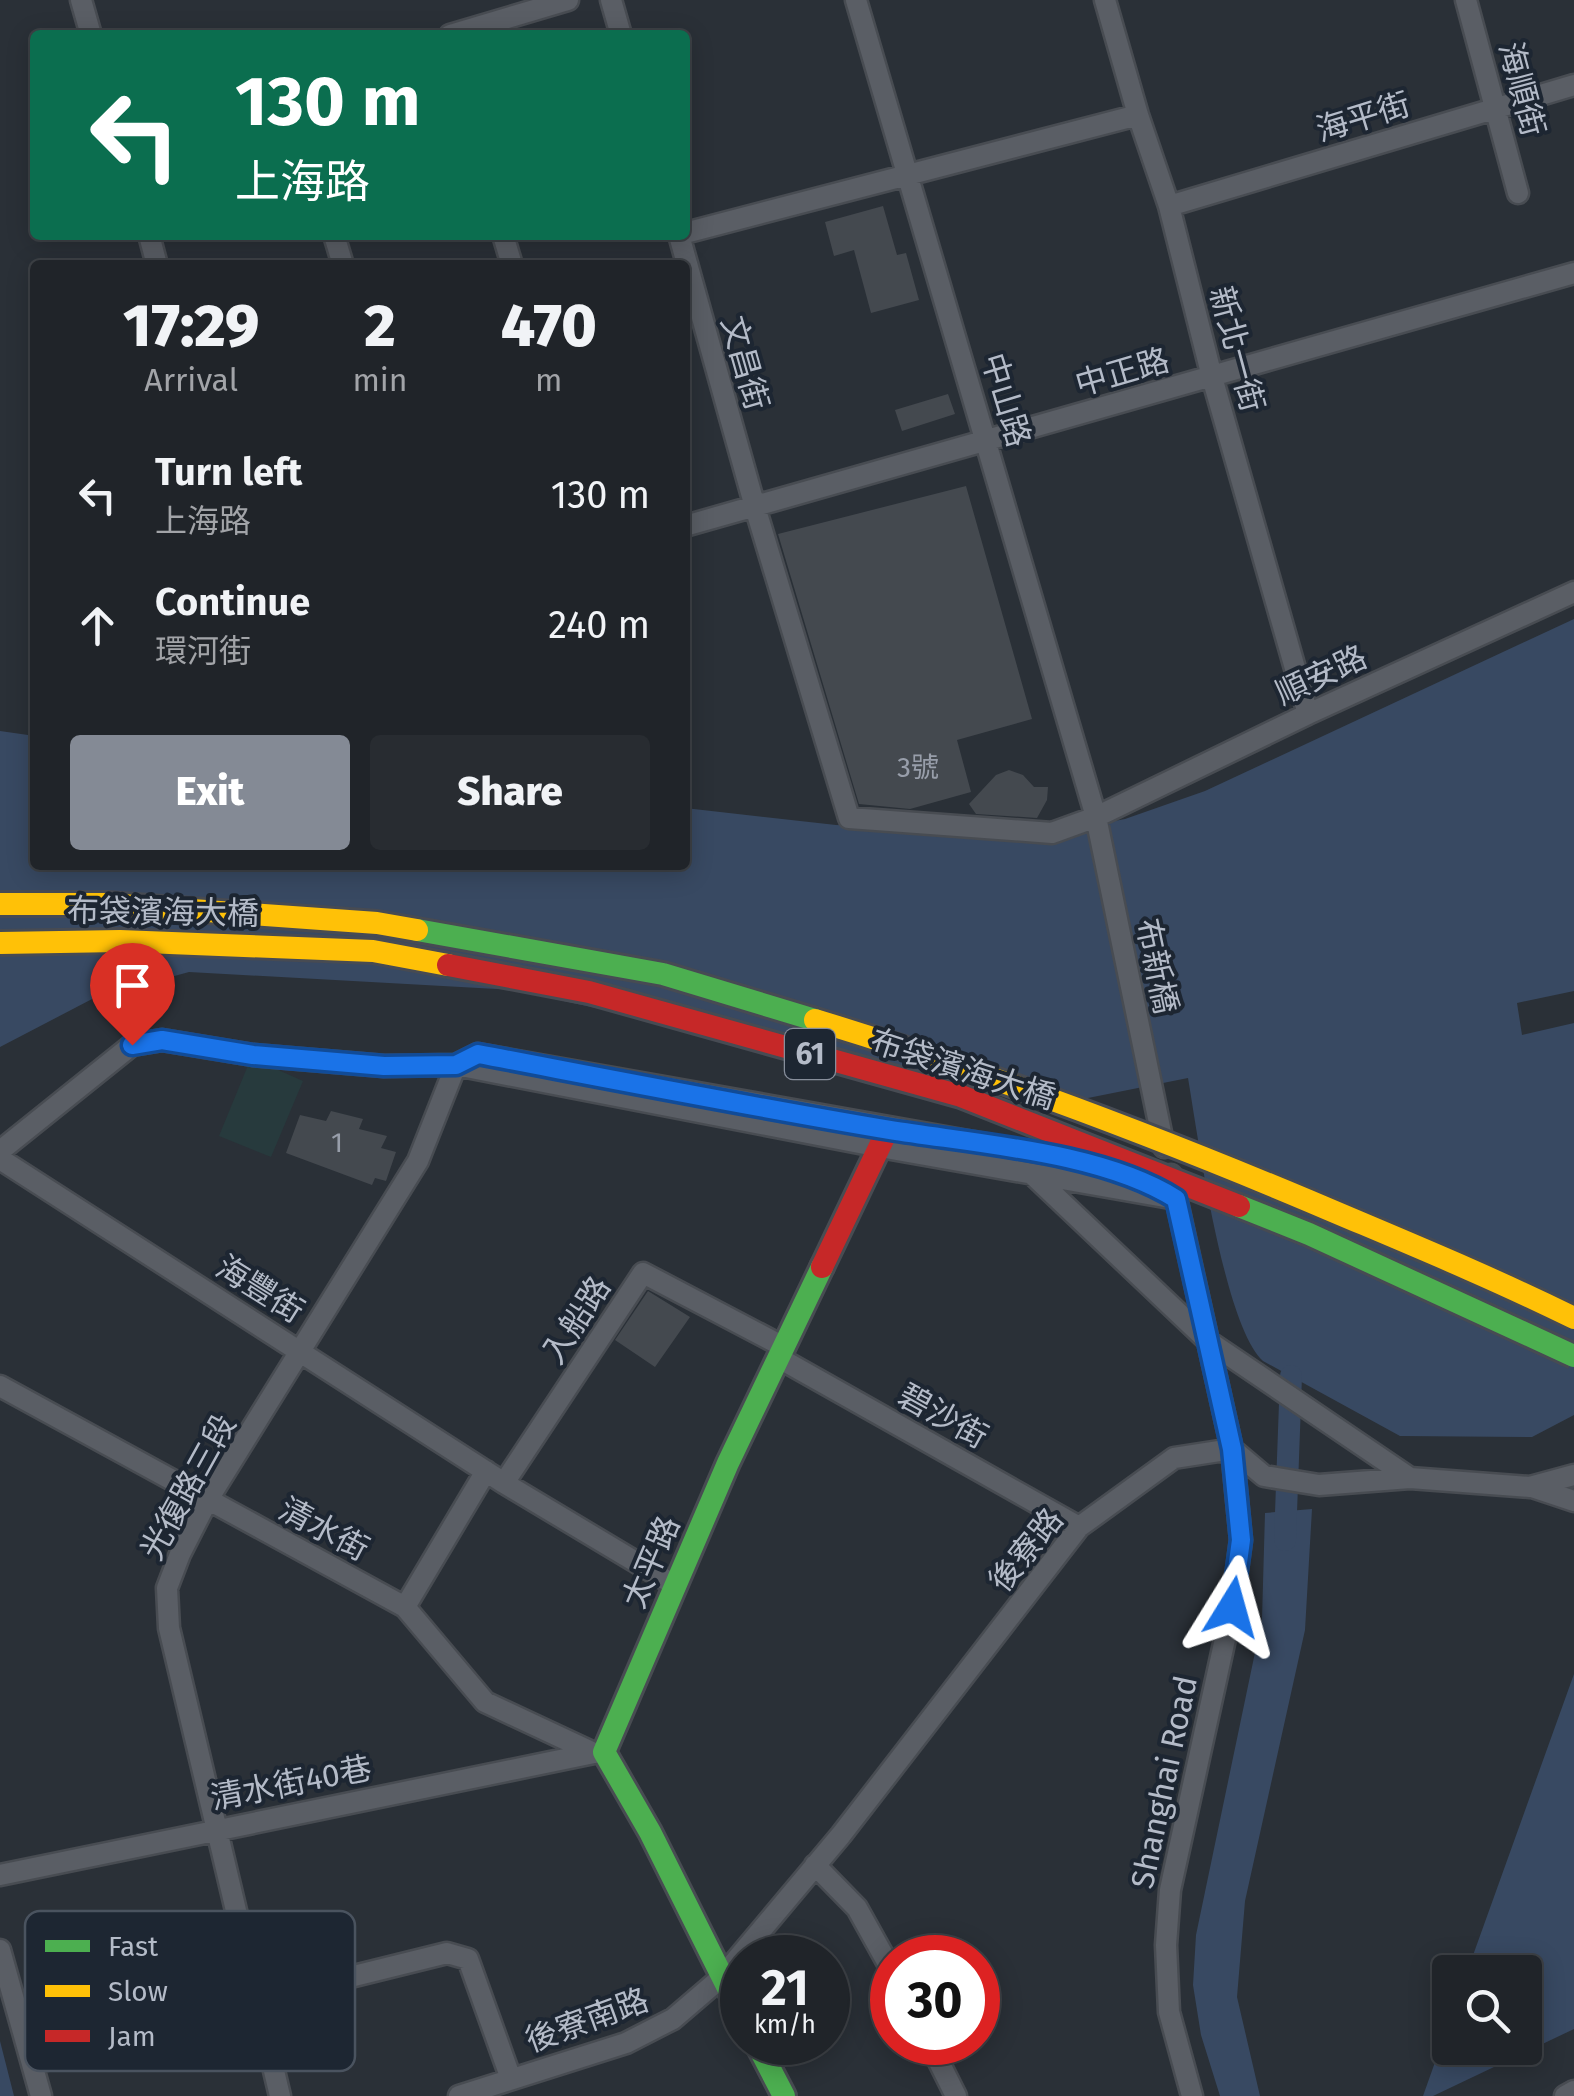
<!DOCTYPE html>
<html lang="en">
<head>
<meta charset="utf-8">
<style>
	:root { --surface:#202429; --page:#282c31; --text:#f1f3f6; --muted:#a2a4a8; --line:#3d4146; --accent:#848a95 }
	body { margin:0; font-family:"Fira Sans","Noto Sans TC",sans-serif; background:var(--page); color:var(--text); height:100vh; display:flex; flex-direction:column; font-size:38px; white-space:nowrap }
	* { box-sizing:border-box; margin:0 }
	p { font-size:32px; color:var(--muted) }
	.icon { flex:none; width:55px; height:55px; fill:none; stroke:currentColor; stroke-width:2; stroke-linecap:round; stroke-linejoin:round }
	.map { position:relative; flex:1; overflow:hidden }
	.details { position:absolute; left:30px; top:260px; width:660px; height:610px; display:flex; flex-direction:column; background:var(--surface); border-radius:10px; box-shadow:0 5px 25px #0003,0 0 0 2px var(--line) }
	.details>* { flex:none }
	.guide { position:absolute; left:30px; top:30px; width:660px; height:210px; border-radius:10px; box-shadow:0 5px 25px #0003,0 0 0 2px var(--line); background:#0b6e4f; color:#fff; overflow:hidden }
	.buttons { position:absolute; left:1432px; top:1955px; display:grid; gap:20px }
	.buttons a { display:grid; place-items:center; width:110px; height:110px; border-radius:10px; background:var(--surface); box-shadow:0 5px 25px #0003,0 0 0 2px var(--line); font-size:50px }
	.speed { position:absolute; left:720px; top:1935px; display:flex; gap:20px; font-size:50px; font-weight:700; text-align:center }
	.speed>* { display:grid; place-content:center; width:130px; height:130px; border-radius:50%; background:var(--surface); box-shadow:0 5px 25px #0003,0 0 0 2px var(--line); line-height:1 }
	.speed small { font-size:25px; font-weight:400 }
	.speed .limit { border:15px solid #d22; background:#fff; color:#111 }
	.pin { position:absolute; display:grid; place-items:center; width:85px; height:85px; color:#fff; margin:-102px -42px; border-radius:50% 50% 50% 0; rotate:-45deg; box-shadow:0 0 10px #0007 }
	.pin .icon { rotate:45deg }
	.me { position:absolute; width:110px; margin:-55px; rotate:8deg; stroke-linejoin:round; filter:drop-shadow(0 0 8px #0008) }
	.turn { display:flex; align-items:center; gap:35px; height:210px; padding:0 40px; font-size:45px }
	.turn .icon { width:130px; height:130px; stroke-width:2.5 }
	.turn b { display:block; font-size:70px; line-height:85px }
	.eta { display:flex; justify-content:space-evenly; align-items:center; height:170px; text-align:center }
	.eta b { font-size:60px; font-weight:800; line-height:70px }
	.action { display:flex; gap:20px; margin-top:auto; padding:20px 40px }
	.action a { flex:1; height:115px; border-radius:10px; background:var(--accent); color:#fff; font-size:40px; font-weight:800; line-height:115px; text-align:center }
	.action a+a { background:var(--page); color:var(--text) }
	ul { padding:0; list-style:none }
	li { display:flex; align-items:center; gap:30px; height:130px; padding:0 40px }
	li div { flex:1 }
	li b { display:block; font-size:38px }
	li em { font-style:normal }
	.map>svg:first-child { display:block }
	.green { fill:#273a3d }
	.water { fill:#384962 }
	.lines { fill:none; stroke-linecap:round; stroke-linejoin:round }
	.canal { stroke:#384962; stroke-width:22 }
	.building { fill:#44494f }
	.street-casing { stroke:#484c52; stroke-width:25 }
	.fast-casing { stroke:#484c52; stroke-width:28 }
	.jam-casing { stroke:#484c52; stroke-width:28 }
	.street { stroke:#5a5e65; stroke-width:20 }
	.fast { stroke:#4caf50; stroke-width:22 }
	.jam { stroke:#c62828; stroke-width:22 }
	.fast-bridge-casing { stroke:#474b53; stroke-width:28; stroke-linecap:butt }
	.slow-bridge-casing { stroke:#474b53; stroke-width:28; stroke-linecap:butt }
	.jam-bridge-casing { stroke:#474b53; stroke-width:28; stroke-linecap:butt }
	.fast-bridge { stroke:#4caf50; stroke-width:22 }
	.slow-bridge { stroke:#ffc107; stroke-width:22 }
	.jam-bridge { stroke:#c62828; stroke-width:22 }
	.route-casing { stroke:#114b97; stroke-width:25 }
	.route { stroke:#1a73e8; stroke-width:18 }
	.labels { text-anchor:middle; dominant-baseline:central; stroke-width:8; stroke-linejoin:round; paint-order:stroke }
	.number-label { font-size:28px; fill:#989eaa }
	.shield { fill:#1d2632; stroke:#878e9b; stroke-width:2.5 }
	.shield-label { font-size:30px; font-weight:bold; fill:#b4bbc8 }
	.street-label { font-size:32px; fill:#b4bbc8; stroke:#1d2632 }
	.key { fill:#1d2632; stroke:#4a535f; stroke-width:2.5 }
	.key-label { font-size:28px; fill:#b4bbc8 }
</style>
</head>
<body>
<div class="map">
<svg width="1574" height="2096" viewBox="0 0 1574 2096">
	<rect width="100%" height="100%" fill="#2a3037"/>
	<path class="green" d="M251 1058 303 1081 271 1157 219 1136Z"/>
	<path class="water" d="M1574 619V991L1517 1003 1522 1035 1574 1023V1415L1532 1437 1400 1436 1263 1361C1224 1326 1198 1137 1188 1078L1048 1106 513 990 189 972 94 998 0 1047V731L35 736V865H685V808L836 825 1052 833 1125 819 1205 791Z
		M1312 1509 1305 1630 1245 1901 1237 1997 1260 2096H1220L1201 2035 1193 1985 1196 1935 1262 1619 1265 1513Z
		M1574 1674V2029L1433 2096H1423L1450 2020V2048H1525V1972H1467Z
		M0 2041 14 2096H0Z"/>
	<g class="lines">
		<path class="canal" d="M1285 1540 1291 1376"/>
	</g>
	<path class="building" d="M883 206 897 255 906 253 919 300 871 313 854 250 834 256 825 222Z
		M948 394 955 414 902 431 895 410Z
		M966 486 1032 719 957 740 971 792 910 809 859 804 778 534Z
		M1009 770 1023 775 1034 787H1048L1047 800 1037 818 976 814 969 804 996 775Z
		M331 1111 363 1119 359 1129 387 1136 381 1148 396 1152 386 1181 375 1178 372 1185 286 1153 300 1115 326 1121Z
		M648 1291 690 1317 655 1367 615 1340Z"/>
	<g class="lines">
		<g class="street-casing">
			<path id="street" d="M81 0 91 35
				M611 0 621 35
				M856 0 1096 817 1164 1147
				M1105 0 1138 115 1169 206 1212 377 1308 714
				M1466 0 1518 193
				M450 35 568 0
				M1169 206 1574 85
				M685 233 1138 115
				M149 235 157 265
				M334 235 343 265
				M503 235 512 265
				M679 235 755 507 849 818 1052 833 1096 817 1308 714 1574 592
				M685 526 1574 273
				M456 1065 478 1054 1030 1152 1105 1170
				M0 1151 132 1045 162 1040 253 1055 384 1066 456 1065 880 1147 1176 1199
				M0 1159 504 1483 676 1586
				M1033 1175 1208 1341 1410 1478
				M1171 1175 1232 1449 1241 1540 1232 1607 1170 1890 1166 1945 1169 2012 1192 2096
				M779 1358 1079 1527
				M0 1386 405 1607 485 1702 594 1753
				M504 1483 643 1273 784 1347
				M1532 1487 1574 1501
				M405 1607 486 1471
				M815 1865 857 1908 892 1971
				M0 1875 594 1753
				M0 1950 41 2096
				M929 2042 956 2096
				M32 2064 257 2000 447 1953 468 1959 511 2079
				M280 2096 169 1628 167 1588 180 1554 207 1501 418 1161 456 1065
				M459 2096 626 2043 673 2019 722 1977 841 1835 1079 1527 1174 1458 1232 1449 1264 1476 1319 1485 1410 1478 1530 1487 1574 1475
				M1565 2096 1574 2091"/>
		</g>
		<g class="fast-casing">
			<path id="fast" d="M742 2016 650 1832 604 1752 728 1463 822 1267
				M756 2042 784 2096"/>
		</g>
		<g class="jam-casing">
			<path id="jam" d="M822 1267 888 1129"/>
		</g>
		<use href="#street" class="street"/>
		<use href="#fast" class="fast"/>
		<use href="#jam" class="jam"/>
		<g class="fast-bridge-casing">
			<path id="fast-bridge" d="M417 930 663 974 815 1020
				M1239 1206 1309 1234 1574 1356"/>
		</g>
		<g class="slow-bridge-casing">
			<path id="slow-bridge" d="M0 904H107L377 923 417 930
				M0 943 120 941 373 951 448 965
				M815 1020C983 1071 1147 1133 1309 1201 1398 1239 1487 1275 1574 1318"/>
		</g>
		<g class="jam-bridge-casing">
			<path id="jam-bridge" d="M448 965 589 992 961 1096 1239 1206"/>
		</g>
		<use href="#fast-bridge" class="fast-bridge"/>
		<use href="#slow-bridge" class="slow-bridge"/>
		<use href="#jam-bridge" class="jam-bridge"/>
	</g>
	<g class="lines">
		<g class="route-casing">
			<path id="route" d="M132 1045 162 1040 253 1055 384 1066 456 1065 478 1054C615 1080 752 1107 890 1130 977 1144 1102 1152 1176 1199L1232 1449 1241 1540 1232 1607"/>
		</g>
		<use href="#route" class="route"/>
	</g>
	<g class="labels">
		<g class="number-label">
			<text x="918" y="767">3號</text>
			<text x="337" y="1142">1</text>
		</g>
		<rect class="shield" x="785" y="1029" width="50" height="50" rx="8"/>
		<g class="shield-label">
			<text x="810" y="1054">61</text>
		</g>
		<g class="street-label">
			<text transform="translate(1522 89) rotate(75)">海順街</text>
			<text transform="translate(1363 117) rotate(-17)">海平街</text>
			<text transform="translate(1237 349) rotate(75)">新北一街</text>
			<text transform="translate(745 363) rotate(74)">文昌街</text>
			<text transform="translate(1122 372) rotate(-16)">中正路</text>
			<text transform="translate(1006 400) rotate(73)">中山路</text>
			<text transform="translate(1321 675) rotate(-25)">順安路</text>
			<text transform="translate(163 912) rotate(1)">布袋濱海大橋</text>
			<text transform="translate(1157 966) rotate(78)">布新橋</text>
			<text transform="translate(963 1069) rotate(18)">布袋濱海大橋</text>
			<text transform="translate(260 1289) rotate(32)">海豐街</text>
			<text transform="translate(576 1320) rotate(-57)">入船路</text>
			<text transform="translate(943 1416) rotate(29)">碧沙街</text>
			<text transform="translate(188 1487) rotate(-61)">光復路三段</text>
			<text transform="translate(324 1529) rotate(28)">清水街</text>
			<text transform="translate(1026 1550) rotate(-51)">後寮路</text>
			<text transform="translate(651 1562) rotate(-67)">太平路</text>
			<text transform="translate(1164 1782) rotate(-78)">Shanghai Road</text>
			<text transform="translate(291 1783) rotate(-11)">清水街40巷</text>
			<text transform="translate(587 2020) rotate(-20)">後寮南路</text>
		</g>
	</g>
	<rect x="25" y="1911" width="330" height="160" rx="15" class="key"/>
	<rect x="45" y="1940" width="45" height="12" fill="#4caf50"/>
	<rect x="45" y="1985" width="45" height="12" fill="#ffc107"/>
	<rect x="45" y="2030" width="45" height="12" fill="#c62828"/>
	<g class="key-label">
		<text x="108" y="1956">Fast</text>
		<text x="108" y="2001">Slow</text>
		<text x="108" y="2046">Jam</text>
	</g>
</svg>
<div class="buttons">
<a><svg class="icon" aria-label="search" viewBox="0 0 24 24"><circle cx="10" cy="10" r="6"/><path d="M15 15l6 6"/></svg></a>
</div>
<div class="speed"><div>21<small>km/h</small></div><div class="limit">30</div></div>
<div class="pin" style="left:132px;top:1045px;background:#d93025"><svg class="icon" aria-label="arrive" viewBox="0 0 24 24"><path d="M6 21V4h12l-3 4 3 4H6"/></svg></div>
<svg class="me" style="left:1232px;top:1607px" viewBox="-20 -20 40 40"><path d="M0-17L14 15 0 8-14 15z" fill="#1a73e8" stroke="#fff" stroke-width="4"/></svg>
<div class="guide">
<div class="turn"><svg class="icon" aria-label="left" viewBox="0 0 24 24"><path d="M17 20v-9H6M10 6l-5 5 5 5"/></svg><div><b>130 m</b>上海路</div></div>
</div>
<section class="details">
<div class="eta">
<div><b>17:29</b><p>Arrival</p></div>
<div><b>2</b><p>min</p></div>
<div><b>470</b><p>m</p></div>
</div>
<ul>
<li><svg class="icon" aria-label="left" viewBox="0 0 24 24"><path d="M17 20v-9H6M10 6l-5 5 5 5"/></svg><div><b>Turn left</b><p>上海路</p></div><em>130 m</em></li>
<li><svg class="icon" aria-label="ahead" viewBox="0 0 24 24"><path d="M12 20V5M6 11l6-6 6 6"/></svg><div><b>Continue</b><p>環河街</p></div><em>240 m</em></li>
</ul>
<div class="action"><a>Exit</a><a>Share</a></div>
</section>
</div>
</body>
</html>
